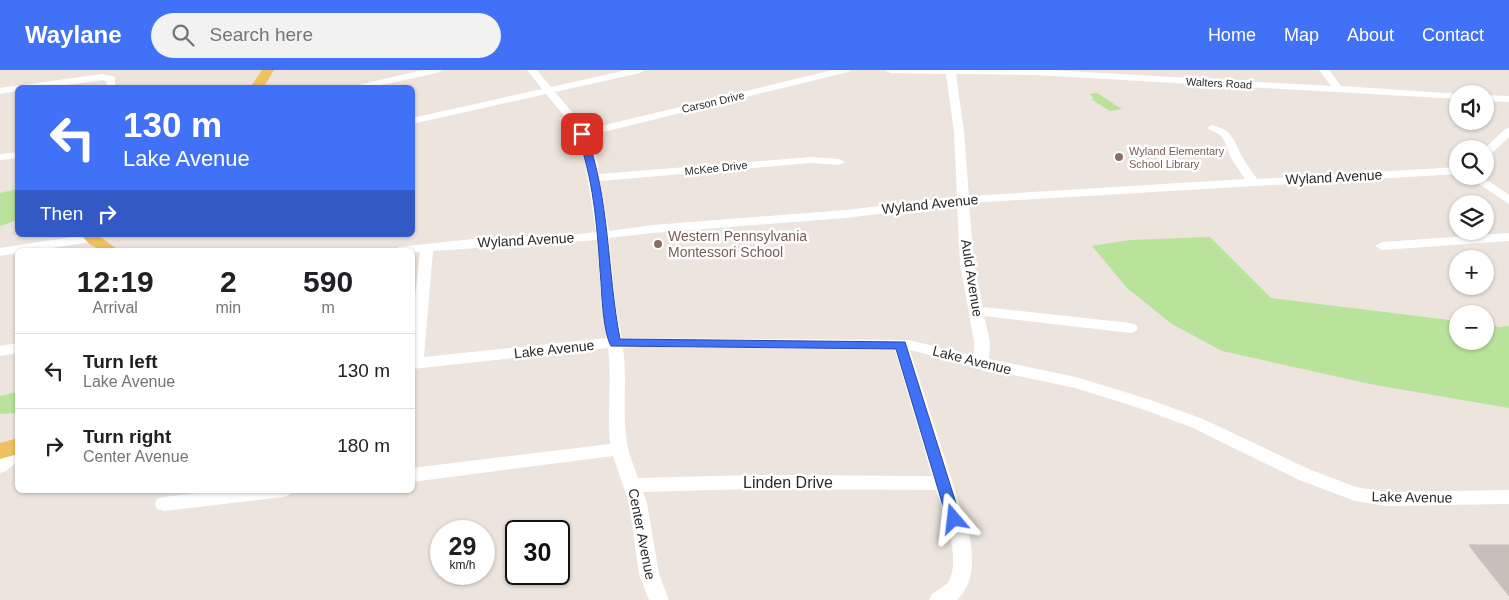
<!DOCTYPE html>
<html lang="en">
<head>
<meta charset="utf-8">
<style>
	:root { --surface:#fff; --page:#f2f2f2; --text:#202124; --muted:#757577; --line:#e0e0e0; --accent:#4071f6 }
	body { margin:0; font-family:Helvetica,sans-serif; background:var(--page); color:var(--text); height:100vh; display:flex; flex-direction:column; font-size:19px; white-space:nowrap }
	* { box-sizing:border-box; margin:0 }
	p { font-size:16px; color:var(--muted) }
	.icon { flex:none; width:28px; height:28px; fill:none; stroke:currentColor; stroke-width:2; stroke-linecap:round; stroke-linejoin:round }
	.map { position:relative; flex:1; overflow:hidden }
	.details { position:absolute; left:15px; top:178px; width:400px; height:245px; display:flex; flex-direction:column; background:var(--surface); border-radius:8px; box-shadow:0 1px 4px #0004 }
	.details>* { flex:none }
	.banner { position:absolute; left:15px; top:15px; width:400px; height:152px; border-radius:8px; box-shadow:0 1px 4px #0004; background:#4071f6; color:#fff; overflow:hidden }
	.controls { position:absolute; left:1449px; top:15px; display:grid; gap:10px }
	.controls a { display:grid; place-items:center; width:45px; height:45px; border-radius:50%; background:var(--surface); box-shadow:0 1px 4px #0004; font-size:25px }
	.speed { position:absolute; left:430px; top:450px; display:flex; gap:10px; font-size:25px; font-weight:700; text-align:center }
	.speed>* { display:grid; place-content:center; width:65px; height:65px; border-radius:50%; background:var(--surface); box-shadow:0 1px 4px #0004; line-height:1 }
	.speed small { font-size:12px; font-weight:400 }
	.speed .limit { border:2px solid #111; border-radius:8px; background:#fff; color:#111 }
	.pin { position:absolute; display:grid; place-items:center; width:42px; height:42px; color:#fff; margin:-21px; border-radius:10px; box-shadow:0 2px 8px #0006 }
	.me { position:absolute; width:55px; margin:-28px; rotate:343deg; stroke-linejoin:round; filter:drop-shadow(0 0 4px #0008) }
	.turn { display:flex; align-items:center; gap:18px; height:105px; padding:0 25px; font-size:22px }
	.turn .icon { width:65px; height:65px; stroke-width:2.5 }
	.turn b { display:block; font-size:35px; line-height:42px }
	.then { display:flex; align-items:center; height:48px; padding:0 25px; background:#0003; gap:10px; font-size:19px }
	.eta { display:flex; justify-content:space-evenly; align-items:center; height:85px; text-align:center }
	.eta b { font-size:30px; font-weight:700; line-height:35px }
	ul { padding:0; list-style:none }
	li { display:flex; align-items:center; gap:15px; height:75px; padding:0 25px; border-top:1px solid var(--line) }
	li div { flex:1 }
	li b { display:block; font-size:19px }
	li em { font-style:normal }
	header { display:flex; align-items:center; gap:30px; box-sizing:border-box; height:70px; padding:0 25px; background:var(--accent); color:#fff }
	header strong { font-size:24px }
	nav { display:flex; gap:28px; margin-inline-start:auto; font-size:18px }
	.search { width:350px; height:45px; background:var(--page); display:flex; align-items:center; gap:12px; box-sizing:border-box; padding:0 18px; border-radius:28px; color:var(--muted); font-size:19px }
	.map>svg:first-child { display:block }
	.green { fill:#b9e29b }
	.building { fill:#c5c0b9; stroke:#c8c0b7 }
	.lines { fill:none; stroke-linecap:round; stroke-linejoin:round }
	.minor { fill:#fff; fill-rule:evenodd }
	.major { fill:#eec161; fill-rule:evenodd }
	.route { fill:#4071f6; stroke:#2a49a0 }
	.education-dot { fill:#8d6e63; stroke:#fff; stroke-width:2 }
	.labels { text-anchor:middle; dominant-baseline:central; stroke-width:5; stroke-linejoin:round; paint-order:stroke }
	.far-street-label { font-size:11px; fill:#2b2b2b; stroke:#fff }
	.far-education-label { font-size:11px; fill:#785e54; stroke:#fff; text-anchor:start }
	.street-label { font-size:14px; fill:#2b2b2b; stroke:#fff }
	.education-label { font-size:14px; fill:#785e54; stroke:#fff; text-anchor:start }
	.near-street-label { font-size:16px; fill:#2b2b2b; stroke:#fff }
</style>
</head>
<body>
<header>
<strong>Waylane</strong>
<div class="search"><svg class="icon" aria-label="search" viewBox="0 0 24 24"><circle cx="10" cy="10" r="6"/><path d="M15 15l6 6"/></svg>Search here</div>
<nav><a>Home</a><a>Map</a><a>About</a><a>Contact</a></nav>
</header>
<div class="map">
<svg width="1509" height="530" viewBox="0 0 1509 530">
	<rect width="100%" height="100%" fill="#ece4dd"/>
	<path class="green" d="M1097 23 1122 39 1110 41 1091 29 1094 28 1089 24Z
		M17 119V150L0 156V123Z
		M1210 167 1271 228 1457 251 1458 271H1485V255L1500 257 1509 256V338L1375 315 1222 281 1172 254 1127 218 1092 176 1130 170Z
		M17 322V343L0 344V326Z"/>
	<path class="building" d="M1469 475H1509V526L1478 487Z"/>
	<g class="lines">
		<path class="minor" d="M423 0H442L437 3 367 18H345Z
			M527 0H537L551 17 627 0H645L640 3 555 22 579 50 584 60 833 0H850L848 2 587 66 596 85 599 104 811 87 839 89 845 92 839 95 811 93 600 111 609 161 653 155 846 140 957 127 954 62 946 4 890 3 885 0H1051L1331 16 1319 0H1329L1341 16 1461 24H1458V29L1035 5 956 4 964 62 969 126 1245 109 1231 88 1224 70 1220 65 1207 58 1212 55C1235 61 1233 71 1243 88 1247 95 1252 102 1257 109L1458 97V104L969 133 974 193 983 237 1131 253 1136 255 1138 258 1136 261 1131 263 984 246 990 272 989 289 1076 307 1151 330 1203 349 1311 400 1356 417 1387 422 1509 420V434L1387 436 1355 431 1299 410 1191 357 1139 338 1075 318 980 298 910 280 970 467C973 489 975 513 957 530H929L932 524 948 513C962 488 944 445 936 420L751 419 643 422 647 433 659 504 669 530H649L639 504 629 433 613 386 412 412V398L610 374C607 342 612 310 608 278L412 299V253L420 182 412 183V180H396L398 177 473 169 571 165 596 162 584 85 570 53 546 24 412 54V48L542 19ZM957 134 960 193 974 272V286L909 270 622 268 616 238 609 168 653 163 846 148ZM597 170 602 238 607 268 424 287 433 181ZM643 277 895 280 932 406 751 405 638 408C635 398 630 388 628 378 621 345 628 311 623 278Z
			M102 4 115 7V18H105L107 11 102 10 46 18H18V21L0 24V18Z
			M1485 25 1509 26V32L1485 31Z
			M1509 58V67L1489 86 1485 87 1484 79 1505 59Z
			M18 82V88L0 90V84Z
			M1467 106H1481L1509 125V134Z
			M1509 163V171L1382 180 1375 176 1382 172Z
			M85 165H95L98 168 91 172 39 180H18V183L0 186V178Z
			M18 273V283L0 286V276Z
			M18 375V391L6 401 0 403V386L12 376Z
			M220 420H292L289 425 283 427 164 441 157 439 155 434 157 429 164 427Z"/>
		<path class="major" d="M262 0H274L263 18H250Z
			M82 165H98L118 180C101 180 92 180 82 165Z
			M18 368V384L0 389V373Z"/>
	</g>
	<path class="route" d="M579 62 586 64C610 129 607 201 620 269L905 272 961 449 959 453 954 455 949 453 947 449 896 279 611 276C602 259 602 219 600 200 597 154 593 107 577 64Z"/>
	<g class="education-dot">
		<circle cx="1119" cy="87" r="5"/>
		<circle cx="658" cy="174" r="5"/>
	</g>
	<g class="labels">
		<g class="far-street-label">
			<text transform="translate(1219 13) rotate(3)">Walters Road</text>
			<text transform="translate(713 32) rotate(-13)">Carson Drive</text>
			<text transform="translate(716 98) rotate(-6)">McKee Drive</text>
		</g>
		<g class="far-education-label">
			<text x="1129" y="81">Wyland Elementary<tspan x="1129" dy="13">School Library</tspan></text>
		</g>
		<g class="street-label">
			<text transform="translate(1334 107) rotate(-3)">Wyland Avenue</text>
			<text transform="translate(930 134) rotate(-6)">Wyland Avenue</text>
			<text transform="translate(526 170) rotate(-3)">Wyland Avenue</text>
			<text transform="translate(972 208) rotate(81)">Auld Avenue</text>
			<text transform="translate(554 279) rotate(-6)">Lake Avenue</text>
			<text transform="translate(972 290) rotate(14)">Lake Avenue</text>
			<text transform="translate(1412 427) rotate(1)">Lake Avenue</text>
			<text transform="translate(642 464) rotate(79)">Center Avenue</text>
		</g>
		<g class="education-label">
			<text x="668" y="166">Western Pennsylvania<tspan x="668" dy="16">Montessori School</tspan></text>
		</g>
		<g class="near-street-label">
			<text x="788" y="412">Linden Drive</text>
		</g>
	</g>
</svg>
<div class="controls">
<a><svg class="icon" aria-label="sound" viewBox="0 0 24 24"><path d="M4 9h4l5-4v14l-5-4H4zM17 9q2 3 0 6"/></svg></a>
<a><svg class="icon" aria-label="search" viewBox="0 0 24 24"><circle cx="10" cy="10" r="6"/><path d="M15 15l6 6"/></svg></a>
<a><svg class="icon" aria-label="layers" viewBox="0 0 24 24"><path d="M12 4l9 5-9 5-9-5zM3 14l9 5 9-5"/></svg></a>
<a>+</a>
<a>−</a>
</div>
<div class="speed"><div>29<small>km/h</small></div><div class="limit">30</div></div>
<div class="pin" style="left:582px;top:64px;background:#d93025"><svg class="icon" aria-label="arrive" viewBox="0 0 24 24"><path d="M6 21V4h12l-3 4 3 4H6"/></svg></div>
<svg class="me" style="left:954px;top:449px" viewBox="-20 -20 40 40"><path d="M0-17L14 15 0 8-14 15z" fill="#4071f6" stroke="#fff" stroke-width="4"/></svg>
<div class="banner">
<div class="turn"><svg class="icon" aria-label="left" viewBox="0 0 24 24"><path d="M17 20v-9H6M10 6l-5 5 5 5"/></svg><div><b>130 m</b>Lake Avenue</div></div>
<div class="then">Then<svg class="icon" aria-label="right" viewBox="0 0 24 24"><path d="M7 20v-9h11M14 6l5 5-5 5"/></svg></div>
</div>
<section class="details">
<div class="eta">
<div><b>12:19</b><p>Arrival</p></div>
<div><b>2</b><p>min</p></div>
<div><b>590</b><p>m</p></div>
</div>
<ul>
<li><svg class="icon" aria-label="left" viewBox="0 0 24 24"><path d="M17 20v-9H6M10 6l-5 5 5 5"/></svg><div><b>Turn left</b><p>Lake Avenue</p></div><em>130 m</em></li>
<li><svg class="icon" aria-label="right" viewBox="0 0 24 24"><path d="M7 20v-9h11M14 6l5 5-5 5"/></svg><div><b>Turn right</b><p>Center Avenue</p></div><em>180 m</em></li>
</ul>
</section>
</div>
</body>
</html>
